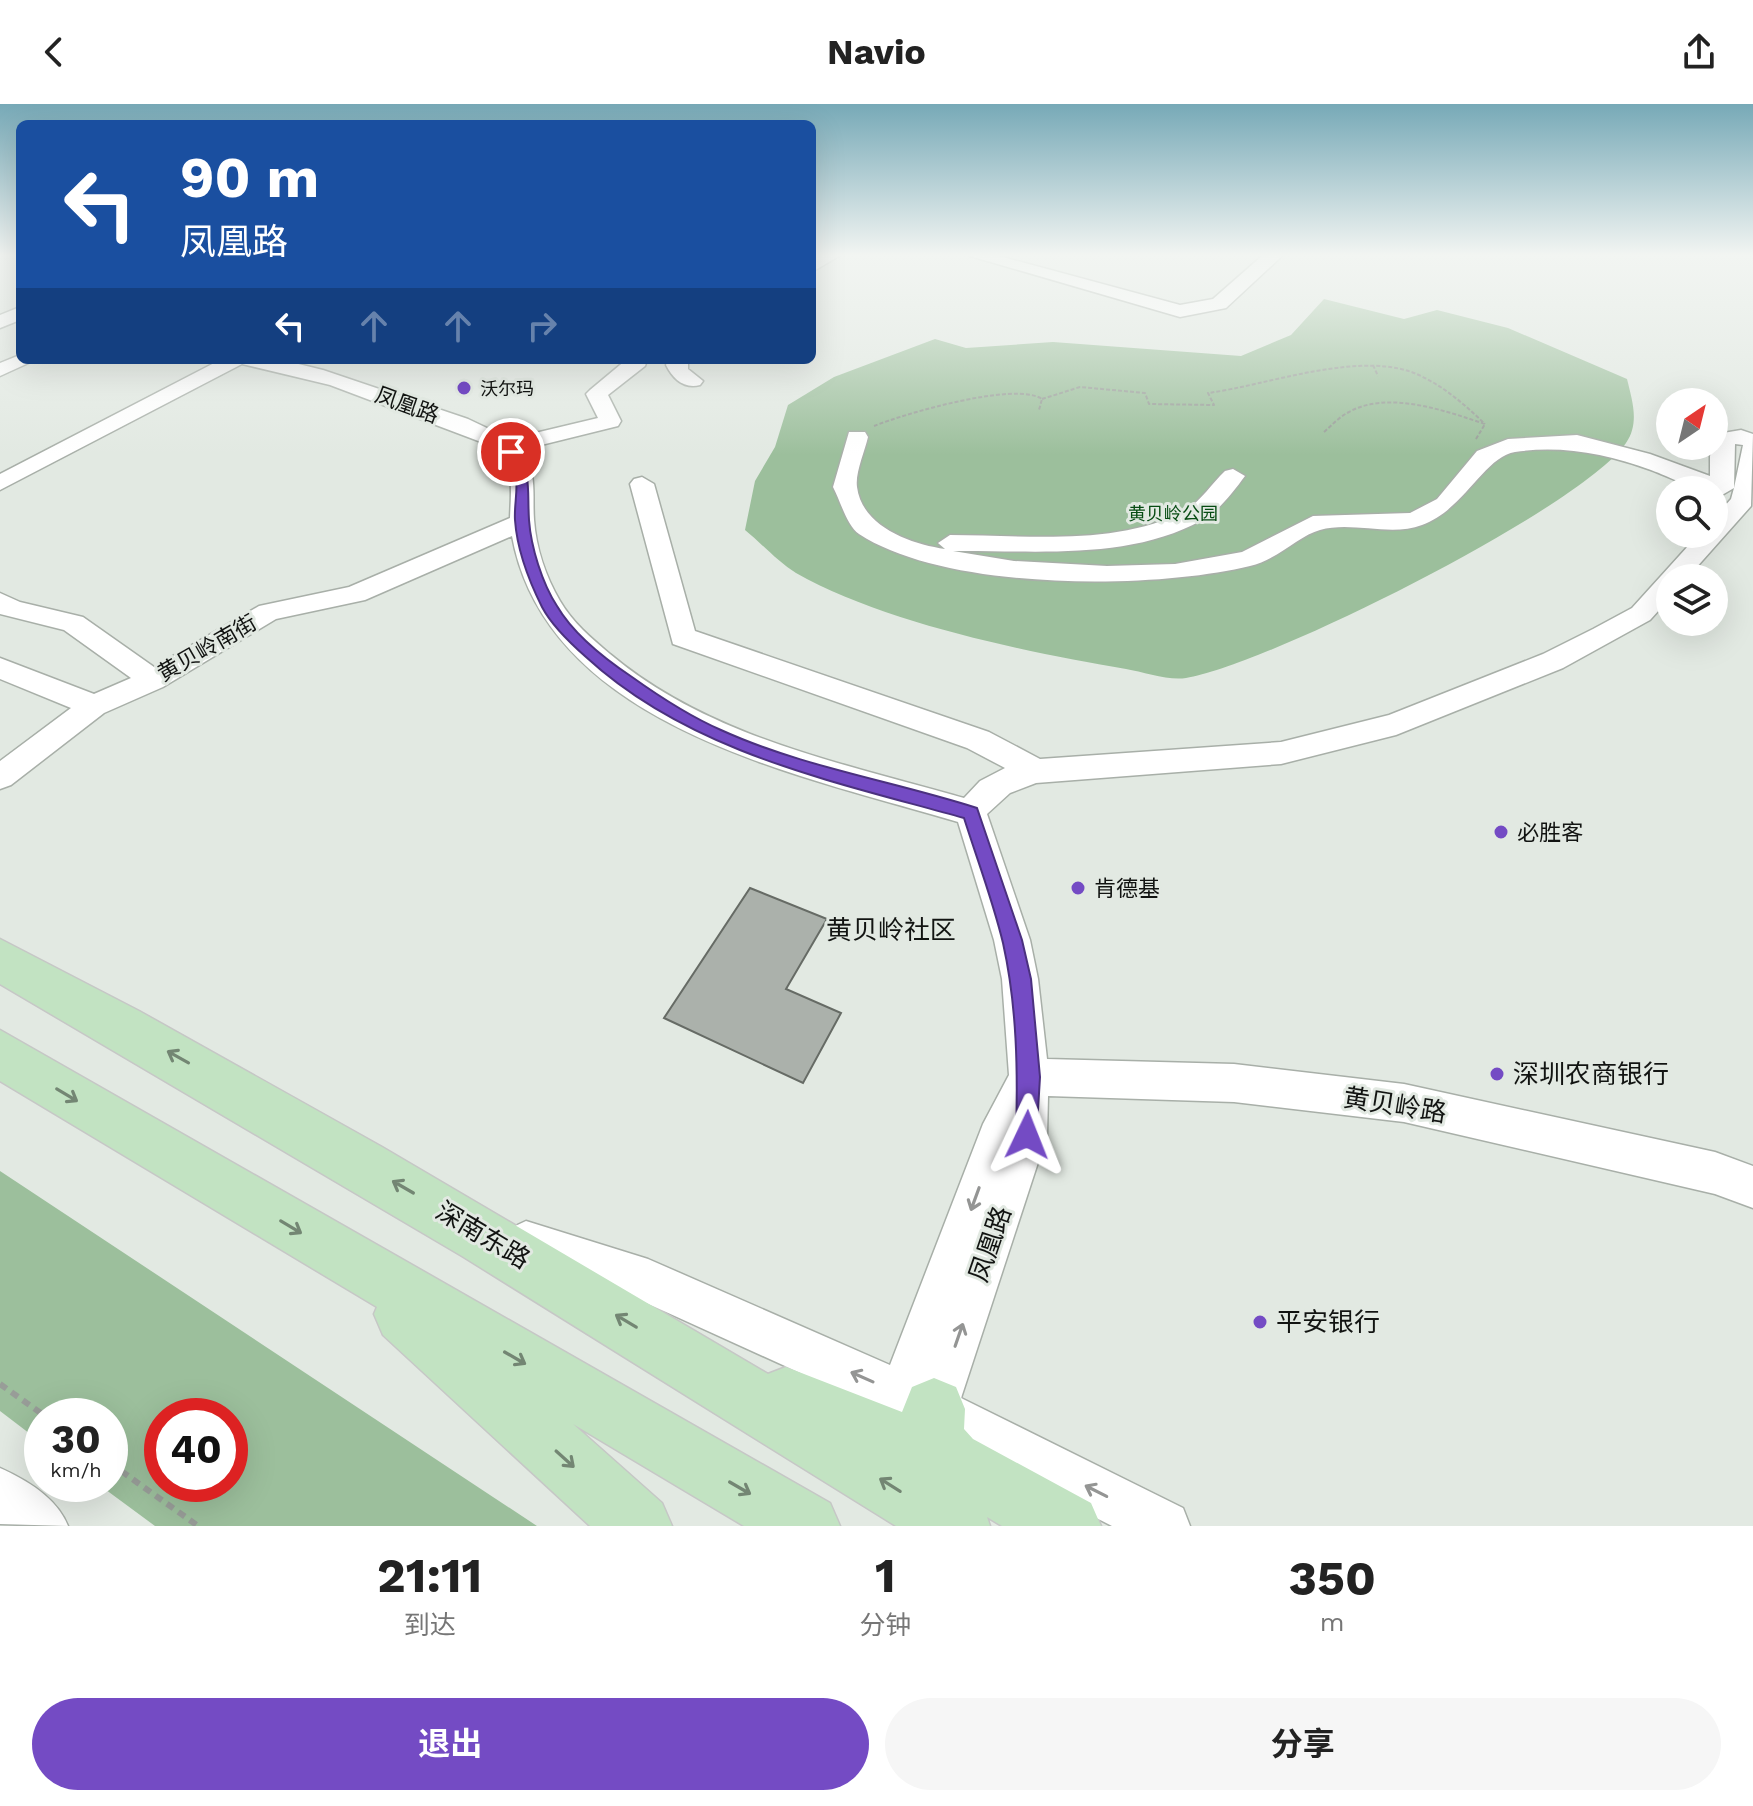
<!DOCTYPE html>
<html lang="zh">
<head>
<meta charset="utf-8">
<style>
	:root { --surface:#fff; --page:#f6f6f6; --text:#222; --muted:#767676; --accent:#744bc4 }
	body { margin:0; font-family:"Work Sans","Noto Sans SC",sans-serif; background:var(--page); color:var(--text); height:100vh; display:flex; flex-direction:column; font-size:30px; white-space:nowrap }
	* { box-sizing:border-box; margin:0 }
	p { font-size:26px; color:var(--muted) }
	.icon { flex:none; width:44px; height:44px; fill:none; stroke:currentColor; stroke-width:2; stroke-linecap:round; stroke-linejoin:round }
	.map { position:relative; height:1422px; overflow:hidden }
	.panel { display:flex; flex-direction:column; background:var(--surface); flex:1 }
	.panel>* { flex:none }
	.hud { position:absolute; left:16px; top:16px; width:800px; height:244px; border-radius:12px; box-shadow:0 8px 32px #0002; background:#1a4fa0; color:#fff; overflow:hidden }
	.needle { width:52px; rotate:35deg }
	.controls { position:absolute; left:1656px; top:284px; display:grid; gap:16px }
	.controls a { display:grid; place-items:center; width:72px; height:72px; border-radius:50%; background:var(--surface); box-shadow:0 8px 32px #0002; font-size:40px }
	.speed { position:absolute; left:24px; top:1294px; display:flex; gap:16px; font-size:40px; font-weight:700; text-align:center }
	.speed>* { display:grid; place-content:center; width:104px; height:104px; border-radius:50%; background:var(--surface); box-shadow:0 8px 32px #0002; line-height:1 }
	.speed small { font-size:20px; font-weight:400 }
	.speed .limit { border:12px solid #d22; background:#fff; color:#111 }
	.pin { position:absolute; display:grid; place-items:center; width:68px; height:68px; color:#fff; margin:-34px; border:4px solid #fff; border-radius:50%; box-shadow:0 2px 8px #0007 }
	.me { position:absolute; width:88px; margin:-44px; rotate:2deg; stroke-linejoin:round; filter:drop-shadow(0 0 6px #0008) }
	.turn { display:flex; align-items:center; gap:28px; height:168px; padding:0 32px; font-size:36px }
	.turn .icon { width:104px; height:104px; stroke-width:2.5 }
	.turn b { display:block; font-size:56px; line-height:68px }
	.lanes { display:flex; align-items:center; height:76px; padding:0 32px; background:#0003; justify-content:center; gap:40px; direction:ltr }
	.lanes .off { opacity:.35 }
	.eta { display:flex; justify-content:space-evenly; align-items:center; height:136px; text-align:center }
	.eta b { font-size:48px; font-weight:700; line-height:56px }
	.primary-button { display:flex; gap:16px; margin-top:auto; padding:16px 32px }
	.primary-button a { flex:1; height:92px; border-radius:48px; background:var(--accent); color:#fff; font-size:32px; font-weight:700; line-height:92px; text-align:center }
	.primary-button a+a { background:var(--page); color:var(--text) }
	header { display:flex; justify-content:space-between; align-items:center; height:104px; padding:0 32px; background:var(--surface); font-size:36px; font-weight:700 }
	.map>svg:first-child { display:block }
	.green { fill:#9cbf9c; fill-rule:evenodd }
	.building { fill:#abb1ab; stroke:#666b65; stroke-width:2 }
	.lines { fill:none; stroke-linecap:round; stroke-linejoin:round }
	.minor-casing { stroke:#a8afa8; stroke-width:3 }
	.major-casing { stroke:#c6c7c6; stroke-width:3 }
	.path-far1 { stroke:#989d98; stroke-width:2; stroke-dasharray:4 2; stroke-linecap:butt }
	.path { stroke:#989d98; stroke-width:6; stroke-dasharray:8 6; stroke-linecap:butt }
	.minor { fill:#fff; fill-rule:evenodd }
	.major { fill:#c2e3c2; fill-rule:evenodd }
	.oneway { stroke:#738673 }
	.oneway2 { stroke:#949594 }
	.route { fill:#744bc4; stroke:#4b317f; stroke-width:2 }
	.poi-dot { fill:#744bc4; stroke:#e2e9e2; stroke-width:3 }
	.labels { text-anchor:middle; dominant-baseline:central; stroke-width:6; stroke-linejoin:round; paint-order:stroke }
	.far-poi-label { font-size:18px; fill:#121412; stroke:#e2e9e2; text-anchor:start }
	.far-park-label { font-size:18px; fill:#074c13; stroke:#e2e9e2 }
	.street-label { font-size:22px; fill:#121412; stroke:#e2e9e2 }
	.poi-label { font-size:22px; fill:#121412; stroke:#e2e9e2; text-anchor:start }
	.quarter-label { font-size:26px; fill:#121412; stroke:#e2e9e2 }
	.near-poi-label { font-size:26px; fill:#121412; stroke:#e2e9e2; text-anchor:start }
	.near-street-label { font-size:26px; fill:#121412; stroke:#e2e9e2 }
</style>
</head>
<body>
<header><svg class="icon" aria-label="back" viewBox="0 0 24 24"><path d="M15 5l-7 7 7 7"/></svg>Navio<svg class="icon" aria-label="share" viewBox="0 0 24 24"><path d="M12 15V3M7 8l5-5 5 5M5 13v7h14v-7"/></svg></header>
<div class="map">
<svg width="1753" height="1422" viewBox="0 0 1753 1422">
	<rect width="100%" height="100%" fill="#e2e9e2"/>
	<path class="green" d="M1324 195 1404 215 1437 206 1508 224 1627 275C1632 296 1640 319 1626 339 1581 404 1267 561 1186 574 1169 577 1144 568 1126 565 1026 548 884 519 796 469 778 458 761 439 745 426L755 377 775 343 788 301 834 273 935 235 966 244 1053 238 1241 252 1291 231Z
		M0 1067 537 1422H155L98 1380H110V1312H42V1339L0 1307ZM162 1312H230V1380H162Z"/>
	<path class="building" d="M750 784 827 815 786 885 841 909 803 979 664 914Z"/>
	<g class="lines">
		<g class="minor-casing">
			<path id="minor" d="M817 152H839L812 168V155Z
				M970 152H999L1180 201 1213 195 1262 152H1282L1226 204 1180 213Z
				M20 203V216L0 224V211Z
				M20 251V256H35L0 272V259Z
				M220 256H282L323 266 468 315 510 335 598 314 586 290 590 286 626 256H647L645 262 608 291 621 317 618 322 521 346C538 370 532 389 534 416 536 444 546 473 560 497 573 519 591 534 610 550 710 634 842 659 964 694L980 677 1005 664 967 644 673 540 630 380 634 375 642 373 654 380 695 527 989 628 1040 655 1281 638 1389 611 1543 550 1593 525 1632 504 1699 430H1714V414L1731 395 1734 384 1722 391 1714 389V386C1693 386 1670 373 1651 366 1606 350 1562 341 1515 348 1484 353 1464 406 1422 421 1391 433 1352 417 1320 426 1300 431 1277 456 1250 462 1151 486 946 487 859 430 847 422 840 396 833 383L849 328H865L868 333C865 347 855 369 857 383 862 423 911 440 945 445L938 439 950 431C1024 431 1118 443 1186 406 1201 397 1212 379 1225 367L1233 365 1245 372C1234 387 1218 408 1202 416 1129 457 1033 446 953 447L1014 457 1107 462 1175 460 1242 448 1313 412 1410 409 1437 395 1477 347 1508 335 1577 331 1650 350 1710 372V352L1717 330 1741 326 1753 330 1751 402 1687 474H1670V494L1650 516 1563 564 1396 631 1281 660 1036 679 1010 689 987 710 1030 836 1038 875 1047 955 1234 960 1404 980 1715 1048 1753 1062V1104L1715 1090 1404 1018 1234 998 1048 992 1047 1031 961 1294 1183 1404 1190 1422H1112L917 1322 644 1198 511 1154 504 1139 511 1124 526 1117 648 1155 890 1261 983 1020 1009 971 1002 875 994 836 958 718C801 671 547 623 512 432L365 496 276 515 163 583 104 609 11 681 0 685V657L71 604 0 575V554L94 590 131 574 64 526 0 510V489L20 498 83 513 154 563 259 502 349 483 510 414C511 385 516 360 489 341L330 281 242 260 0 386V370ZM1735 340 1743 341 1734 384Z
				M668 256H688V265L703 277 700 281C684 285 673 275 666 261Z
				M0 1364C27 1376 57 1394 68 1422L0 1420Z"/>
		</g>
		<g class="major-casing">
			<path id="major" d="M0 835 139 907 382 1043 768 1270 786 1263 902 1308 912 1283 934 1274 956 1283 965 1305 964 1325 973 1335 1091 1399 1101 1422H1002L987 1413 990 1422H896L462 1152 0 880Z
				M0 926 830 1399 840 1422H744L573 1320 662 1399 672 1422H590L383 1231 374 1210 377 1203 0 977Z"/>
		</g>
		<path class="path-far1" d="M1373 261 1378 272
			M1042 295 1080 283 1145 289 1149 300 1214 301 1208 289C1269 281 1364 244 1421 272 1446 284 1465 301 1485 320
			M874 322C904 310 1015 277 1042 295L1039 306
			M1324 328C1332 321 1339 313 1349 308 1388 286 1446 307 1485 320L1476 335"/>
		<path class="path" d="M0 1280 45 1312
			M110 1359 198 1422"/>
		<use href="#minor" class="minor"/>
		<use href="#major" class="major"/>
	</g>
	<defs><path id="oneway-shaft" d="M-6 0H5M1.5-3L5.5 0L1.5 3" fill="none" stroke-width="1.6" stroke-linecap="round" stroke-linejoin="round" transform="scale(2)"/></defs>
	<g class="oneway">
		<use href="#oneway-shaft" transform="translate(178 953) rotate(-151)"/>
		<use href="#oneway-shaft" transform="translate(67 991) rotate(31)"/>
		<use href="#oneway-shaft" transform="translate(403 1083) rotate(-150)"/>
		<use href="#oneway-shaft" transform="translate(291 1123) rotate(31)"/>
		<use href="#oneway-shaft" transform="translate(626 1217) rotate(-149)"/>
		<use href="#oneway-shaft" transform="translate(515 1254) rotate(30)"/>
		<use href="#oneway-shaft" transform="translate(565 1355) rotate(42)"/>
		<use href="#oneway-shaft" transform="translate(890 1381) rotate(-148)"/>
		<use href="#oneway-shaft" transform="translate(740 1384) rotate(30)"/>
	</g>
	<g class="oneway2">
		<use href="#oneway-shaft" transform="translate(975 1095) rotate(110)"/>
		<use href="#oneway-shaft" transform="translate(959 1231) rotate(-71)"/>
		<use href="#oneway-shaft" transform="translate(862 1273) rotate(-156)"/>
		<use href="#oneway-shaft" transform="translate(1096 1387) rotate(-153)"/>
	</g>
	<linearGradient id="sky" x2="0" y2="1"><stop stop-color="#77a9b7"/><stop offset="0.43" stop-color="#f2f5f2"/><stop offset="1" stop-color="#f2f5f2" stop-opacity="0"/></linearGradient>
	<rect width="1753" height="351" fill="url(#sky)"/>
	<path class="route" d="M507 346H516C532 373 527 386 529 416 531 443 542 479 557 502 574 531 605 555 632 573 660 593 689 612 721 626 802 663 893 677 977 704L1022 836 1031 875 1040 973 1036 1039 1027 1042 1019 1039 1016 1031C1018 967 1017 902 1003 839 993 797 977 755 964 714 832 677 689 648 586 553 570 539 552 522 542 503 529 477 517 445 515 416 514 402 518 387 516 373 515 363 506 355 507 346Z"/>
	<g class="poi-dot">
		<circle cx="464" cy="284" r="8"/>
		<circle cx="1501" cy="728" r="8"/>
		<circle cx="1078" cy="784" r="8"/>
		<circle cx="1497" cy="970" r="8"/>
		<circle cx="1260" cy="1218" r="8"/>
	</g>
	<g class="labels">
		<g class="far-poi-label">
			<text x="480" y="284">沃尔玛</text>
		</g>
		<g class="far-park-label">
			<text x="1173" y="409">黄贝岭公园</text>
		</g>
		<g class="street-label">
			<text transform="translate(407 301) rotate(20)">凤凰路</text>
			<text transform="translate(207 544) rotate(-30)">黄贝岭南街</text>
		</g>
		<g class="poi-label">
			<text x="1517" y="728">必胜客</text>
			<text x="1094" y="784">肯德基</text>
		</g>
		<g class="quarter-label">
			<text x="891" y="826">黄贝岭社区</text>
		</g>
		<g class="near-poi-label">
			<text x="1513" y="970">深圳农商银行</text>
			<text x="1276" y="1218">平安银行</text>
		</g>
		<g class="near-street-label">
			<text transform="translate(1395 1001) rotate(9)">黄贝岭路</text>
			<text transform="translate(483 1131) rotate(31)">深南东路</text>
			<text transform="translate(990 1140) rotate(-71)">凤凰路</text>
		</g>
	</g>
</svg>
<div class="controls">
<a><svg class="needle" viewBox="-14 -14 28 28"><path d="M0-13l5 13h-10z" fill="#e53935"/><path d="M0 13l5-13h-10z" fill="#767676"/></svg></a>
<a><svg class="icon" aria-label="search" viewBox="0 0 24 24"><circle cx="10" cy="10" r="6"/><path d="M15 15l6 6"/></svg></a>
<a><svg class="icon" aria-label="layers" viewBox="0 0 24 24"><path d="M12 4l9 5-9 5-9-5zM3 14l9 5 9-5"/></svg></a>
</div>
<div class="speed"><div>30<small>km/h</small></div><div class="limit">40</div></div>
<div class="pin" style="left:511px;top:348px;background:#d93025"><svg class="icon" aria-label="arrive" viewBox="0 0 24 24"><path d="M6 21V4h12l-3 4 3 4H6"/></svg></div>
<svg class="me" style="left:1027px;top:1031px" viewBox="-20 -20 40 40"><path d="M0-17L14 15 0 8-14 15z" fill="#744bc4" stroke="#fff" stroke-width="4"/></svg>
<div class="hud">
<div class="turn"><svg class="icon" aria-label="left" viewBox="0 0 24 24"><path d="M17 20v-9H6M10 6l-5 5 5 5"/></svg><div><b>90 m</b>凤凰路</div></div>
<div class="lanes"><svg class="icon" aria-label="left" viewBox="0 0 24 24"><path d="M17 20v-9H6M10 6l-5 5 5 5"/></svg><svg class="icon off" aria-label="ahead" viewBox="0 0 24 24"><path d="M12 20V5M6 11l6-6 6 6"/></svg><svg class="icon off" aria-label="ahead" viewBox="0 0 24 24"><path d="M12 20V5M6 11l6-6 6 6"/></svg><svg class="icon off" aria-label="right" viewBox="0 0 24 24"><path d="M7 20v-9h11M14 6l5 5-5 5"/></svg></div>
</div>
</div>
<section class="panel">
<div class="eta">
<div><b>21:11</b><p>到达</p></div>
<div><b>1</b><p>分钟</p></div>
<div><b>350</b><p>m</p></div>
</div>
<div class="primary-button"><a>退出</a><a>分享</a></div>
</section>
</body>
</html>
